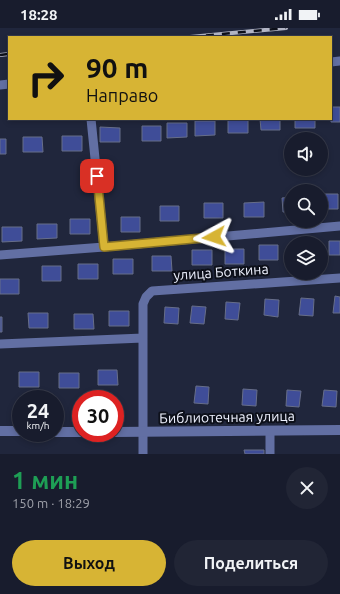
<!DOCTYPE html>
<html lang="ru">
<head>
<meta charset="utf-8">
<style>
	:root { --surface:#181c2d; --page:#212535; --text:#f1f3f6; --muted:#9fa1aa; --line:#363a49; --accent:#d7b434 }
	body { margin:0; font-family:Ubuntu,sans-serif; background:var(--page); color:var(--text); height:100vh; display:flex; flex-direction:column; font-size:15px; white-space:nowrap }
	* { box-sizing:border-box; margin:0 }
	p { font-size:13px; color:var(--muted) }
	.icon { flex:none; width:22px; height:22px; fill:none; stroke:currentColor; stroke-width:2; stroke-linecap:round; stroke-linejoin:round }
	.map { position:relative; height:426px; overflow:hidden }
	.details { display:flex; flex-direction:column; background:var(--surface); flex:1 }
	.details>* { flex:none }
	.banner { position:absolute; left:8px; top:8px; width:324px; height:84px; border-radius:0px; box-shadow:0 2px 6px #0003,0 0 0 1px var(--line); background:#d7b434; color:#111; overflow:hidden }
	.tools { position:absolute; left:284px; top:104px; display:grid; gap:8px }
	.tools a { display:grid; place-items:center; width:44px; height:44px; border-radius:50%; background:var(--surface); box-shadow:0 2px 6px #0003,0 0 0 1px var(--line); font-size:20px }
	.speed { position:absolute; left:12px; top:362px; display:flex; gap:8px; font-size:20px; font-weight:700; text-align:center }
	.speed>* { display:grid; place-content:center; width:52px; height:52px; border-radius:50%; background:var(--surface); box-shadow:0 2px 6px #0003,0 0 0 1px var(--line); line-height:1 }
	.speed small { font-size:10px; font-weight:400 }
	.speed .limit { border:6px solid #d22; background:#fff; color:#111 }
	.pin { position:absolute; display:grid; place-items:center; width:34px; height:34px; color:#fff; margin:-17px; border-radius:8px; box-shadow:0 2px 6px #0006 }
	.me { position:absolute; width:44px; margin:-22px; rotate:265deg; stroke-linejoin:round; filter:drop-shadow(0 0 3px #0008) }
	.turn { display:flex; align-items:center; gap:14px; height:84px; padding:0 12px; font-size:18px }
	.turn .icon { width:52px; height:52px; stroke-width:2.5 }
	.turn b { display:block; font-size:28px; line-height:34px }
	.round { display:grid; place-items:center; flex:none; width:42px; height:42px; border-radius:21px; background:var(--page) }
	.overview { display:flex; align-items:center; justify-content:space-between; height:68px; padding:0 12px }
	h1 { font-size:24px; font-weight:700; line-height:30px; color:#1e9e55 }
	.action { display:flex; gap:8px; margin-top:auto; padding:8px 12px }
	.action a { flex:1; height:46px; border-radius:24px; background:var(--accent); color:#111; font-size:16px; font-weight:700; line-height:46px; text-align:center }
	.action a+a { background:var(--page); color:var(--text) }
	.status { display:flex; justify-content:space-between; align-items:center; height:28px; padding:0 20px; background:var(--surface); direction:ltr }
	.status svg { height:11px; fill:currentColor }
	.map>svg:first-child { display:block }
	.building { fill:#3f4d98; stroke:#676e89 }
	.lines { fill:none; stroke-linecap:round; stroke-linejoin:round }
	.minor { stroke:#626fa3; stroke-width:9 }
	.tertiary { stroke:#626fa3; stroke-width:10 }
	.rail-casing { stroke:#b2b5c5; stroke-width:4 }
	.rail { stroke:#0d101a; stroke-width:2.5; stroke-dasharray:8; stroke-linecap:butt }
	.route-casing { stroke:#8c7522; stroke-width:10 }
	.route { stroke:#d7b434; stroke-width:7 }
	.labels { text-anchor:middle; dominant-baseline:central; stroke-width:4; stroke-linejoin:round; paint-order:stroke }
	.street-label { font-size:14px; fill:#eff2ff; stroke:#0d101a }
</style>
</head>
<body>
<div class="status"><b>18:28</b><svg viewBox="0 0 49 12"><path d="M0 12V9h3v3zM5 12V6h3v6zM10 12V3h3v9zM15 12V0h3v12zM26 1h20v11H26zM47 4h2v5h-2z"/></svg></div>
<div class="map">
<svg width="340" height="426" viewBox="0 0 340 426">
	<rect width="100%" height="100%" fill="#20263c"/>
	<path class="building" d="M331 79H340V94H331Z
		M228 91H248V105H228Z
		M260 91H280V102H261Z
		M295 91H315V100H295Z
		M195 93H215V107L195 108Z
		M167 95H187V109L167 110Z
		M142 98H161V113H142Z
		M100 99 120 100V114H100Z
		M62 108H82V123H62Z
		M23 109H42L43 124H23Z
		M0 111H6V126H0Z
		M321 166H338V181H321Z
		M291 169V184H283L282 170Z
		M264 174V189H244V175Z
		M204 175H223V190H204Z
		M160 178H179V193H160Z
		M121 189H140V204H121Z
		M70 191H90V206H70Z
		M37 196H57V210L37 211Z
		M2 199H22V213L2 214Z
		M329 213H340V227H329Z
		M259 217H278V232H259Z
		M225 221H244V236H225Z
		M192 222H212V237H192Z
		M152 228H171L172 243H152Z
		M113 231H133V246H113Z
		M78 236H98V251H78Z
		M42 238H61V253H42Z
		M0 251H19V266H0Z
		M335 268 340 269V285H333Z
		M301 270 314 271 313 288 299 287Z
		M265 271 279 272 278 289 264 287Z
		M226 274 240 275 238 292 225 291Z
		M192 278 206 279 204 296 190 295Z
		M165 279 179 280 178 296 164 295Z
		M109 283H129V298H109Z
		M28 285H48V300H29Z
		M74 286H93L94 301H74Z
		M0 289H2V304H0Z
		M98 342H117L118 357H98Z
		M19 344H39V359H19Z
		M59 345H79V360H59Z
		M196 358 209 359 208 376 194 375Z
		M243 361 257 362 256 378 242 377Z
		M287 362 301 363 299 379 286 378Z
		M324 362 337 363 336 379 322 378Z
		M244 422H264V426H245Z"/>
	<g class="lines">
		<path class="minor" d="M331 34 340 33
			M0 57 9 56
			M91 91 104 219
			M0 227 104 219 340 198
			M0 316 143 310
			M270 403V426
			M143 426V276L146 269 152 263 340 250"/>
		<path class="tertiary" d="M0 403H21
			M55 404H81
			M115 404 340 402"/>
		<g class="rail-casing">
			<path id="rail" d="M190 9 286 0
				M0 27 9 26"/>
		</g>
		<use href="#rail" class="rail"/>
	</g>
	<g class="lines">
		<g class="route-casing">
			<path id="route" d="M97 148 104 219 214 209"/>
		</g>
		<use href="#route" class="route"/>
	</g>
	<g class="labels">
		<g class="street-label">
			<text transform="translate(221 244) rotate(-4)">улица Боткина</text>
			<text transform="translate(227 389) rotate(-1)">Библиотечная улица</text>
		</g>
	</g>
</svg>
<div class="tools">
<a><svg class="icon" aria-label="sound" viewBox="0 0 24 24"><path d="M4 9h4l5-4v14l-5-4H4zM17 9q2 3 0 6"/></svg></a>
<a><svg class="icon" aria-label="search" viewBox="0 0 24 24"><circle cx="10" cy="10" r="6"/><path d="M15 15l6 6"/></svg></a>
<a><svg class="icon" aria-label="layers" viewBox="0 0 24 24"><path d="M12 4l9 5-9 5-9-5zM3 14l9 5 9-5"/></svg></a>
</div>
<div class="speed"><div>24<small>km/h</small></div><div class="limit">30</div></div>
<div class="pin" style="left:97px;top:148px;background:#d93025"><svg class="icon" aria-label="arrive" viewBox="0 0 24 24"><path d="M6 21V4h12l-3 4 3 4H6"/></svg></div>
<svg class="me" style="left:214px;top:209px" viewBox="-20 -20 40 40"><path d="M0-17L14 15 0 8-14 15z" fill="#d7b434" stroke="#fff" stroke-width="4"/></svg>
<div class="banner">
<div class="turn"><svg class="icon" aria-label="right" viewBox="0 0 24 24"><path d="M7 20v-9h11M14 6l5 5-5 5"/></svg><div><b>90 m</b>Направо</div></div>
</div>
</div>
<section class="details">
<div class="overview"><div><h1>1 мин</h1><p>150 m · 18:29</p></div><a class="round"><svg class="icon" aria-label="close" viewBox="0 0 24 24"><path d="M6 6l12 12M18 6L6 18"/></svg></a></div>
<div class="action"><a>Выход</a><a>Поделиться</a></div>
</section>
</body>
</html>
